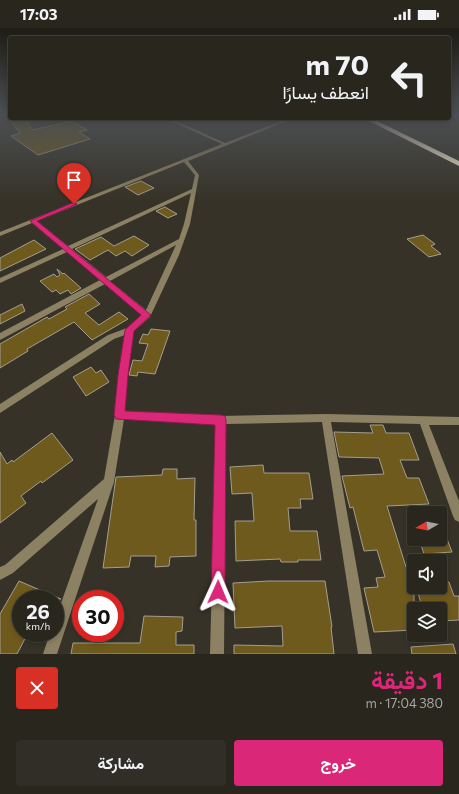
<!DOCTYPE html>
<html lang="ar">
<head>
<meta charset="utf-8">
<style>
	:root { --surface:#28261d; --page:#302e26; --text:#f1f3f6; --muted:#a5a5a4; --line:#44433b; --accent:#db2777 }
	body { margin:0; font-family:Commissioner,Vazirmatn,sans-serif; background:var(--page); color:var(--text); direction:rtl; height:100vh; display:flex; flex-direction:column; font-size:15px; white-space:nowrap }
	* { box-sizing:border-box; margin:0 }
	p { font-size:13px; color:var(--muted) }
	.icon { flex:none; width:22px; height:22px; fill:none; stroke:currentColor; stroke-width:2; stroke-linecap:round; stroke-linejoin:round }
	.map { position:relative; height:626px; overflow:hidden; direction:ltr }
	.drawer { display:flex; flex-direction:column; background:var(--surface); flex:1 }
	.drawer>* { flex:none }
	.hud { position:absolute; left:8px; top:8px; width:443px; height:84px; border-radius:4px; box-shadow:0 2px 6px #0003,0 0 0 1px var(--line); direction:rtl; background:#28261d; color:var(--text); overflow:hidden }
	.needle { width:26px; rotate:261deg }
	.controls { position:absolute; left:407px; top:478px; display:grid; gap:8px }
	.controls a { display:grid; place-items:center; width:40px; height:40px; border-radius:4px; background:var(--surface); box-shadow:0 2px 6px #0003,0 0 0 1px var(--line); font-size:20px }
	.speed { position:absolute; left:12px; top:562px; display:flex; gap:8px; font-size:20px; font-weight:700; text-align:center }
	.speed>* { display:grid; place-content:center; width:52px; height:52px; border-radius:50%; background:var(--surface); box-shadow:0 2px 6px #0003,0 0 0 1px var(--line); line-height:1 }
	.speed small { font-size:10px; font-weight:400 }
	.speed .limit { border:6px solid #d22; background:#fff; color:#111 }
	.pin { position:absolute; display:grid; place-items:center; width:34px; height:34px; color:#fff; margin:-41px -17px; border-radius:50% 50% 50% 0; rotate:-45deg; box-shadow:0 0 4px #0007 }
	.pin .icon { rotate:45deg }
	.me { position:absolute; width:44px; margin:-22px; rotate:1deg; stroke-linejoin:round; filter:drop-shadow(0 0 3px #0008) }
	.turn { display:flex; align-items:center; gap:14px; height:84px; padding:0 16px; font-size:18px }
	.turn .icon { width:52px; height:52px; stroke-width:2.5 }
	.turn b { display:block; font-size:28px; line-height:34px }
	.round { display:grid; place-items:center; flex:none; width:42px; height:42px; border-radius:4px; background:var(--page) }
	.headline { display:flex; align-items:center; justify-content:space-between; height:68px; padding:0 16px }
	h1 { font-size:24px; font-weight:700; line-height:30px; color:var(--accent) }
	.button { display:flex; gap:8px; margin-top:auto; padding:8px 16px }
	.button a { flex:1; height:46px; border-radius:4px; background:var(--accent); color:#fff; font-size:16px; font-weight:700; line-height:46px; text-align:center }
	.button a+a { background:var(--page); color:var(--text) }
	.status { display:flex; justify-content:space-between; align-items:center; height:28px; padding:0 20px; background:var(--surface); direction:ltr }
	.status svg { height:11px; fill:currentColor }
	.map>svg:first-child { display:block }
	.building { fill:#6f5a1e; stroke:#a39e90 }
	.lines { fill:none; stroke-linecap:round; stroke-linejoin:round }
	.street { fill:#8c8163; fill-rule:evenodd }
	.highway { fill:#fbf0d2; fill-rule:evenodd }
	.route { fill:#db2777; stroke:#8e194d }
</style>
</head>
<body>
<div class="status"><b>17:03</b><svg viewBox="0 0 49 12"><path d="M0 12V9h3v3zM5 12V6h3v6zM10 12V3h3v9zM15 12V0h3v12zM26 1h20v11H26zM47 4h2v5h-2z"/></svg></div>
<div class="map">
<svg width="459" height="626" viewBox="0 0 459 626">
	<rect width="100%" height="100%" fill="#363227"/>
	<path class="building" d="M8 90H23L33 102 71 93 87 102 79 104 90 111 38 127 11 108 20 105Z
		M141 153 154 160 138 167 125 159Z
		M165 179 177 186 168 190 156 183Z
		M423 207 435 216 431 218 441 226 429 229 407 211Z
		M134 208 149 217 132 228 125 223 116 228 108 222 90 232 75 221 101 209 114 218Z
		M34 212 46 221 0 243V230Z
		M57 241 63 246 64 245 81 260 71 266 68 262 60 266 56 262 52 264 40 253 54 246 57 249 60 247Z
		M89 266 100 276 85 285 99 297 119 284 128 291 92 312 74 294 27 321 28 323 0 340V316L47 289 49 291 67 281 65 279Z
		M22 276 25 283 0 296V287Z
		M151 301 170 303 155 346 138 344 137 348 129 347 133 332 142 333 148 316 139 315 143 306 148 307Z
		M91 339 96 345 101 342 109 354 86 368 73 349Z
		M370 397H383L386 405H409L419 432H400L407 450H419L429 476 387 478 406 539H414V602L374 604 364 560 378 559 376 550 385 549 377 522 364 523 353 479 350 480 342 448 384 446 379 430 339 429 334 404 373 405Z
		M52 405 73 432 42 455 41 453 21 468 26 475 0 495V424L7 436 12 432 13 434Z
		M263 437 264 445H309L313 471H300L301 480H288L290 503H317L321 532H298V534H281L280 531 236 533 235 493H254L252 465 232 466 230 439Z
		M163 441H177V451L195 450 194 492H196V528L170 529 169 538 155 539 156 528H131L129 539 103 540 116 449 162 447Z
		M419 511H447L452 524 424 526Z
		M19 553 61 571H21V605H28L17 626H0V586Z
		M269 553H325L332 599H331L334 626H234V617L283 618 282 598 235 600 233 555Z
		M449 554 454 568H459V592L440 593V581H423L416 559H440V555Z
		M144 588 183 589 182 603 176 604V617H194V626H71L73 615H140Z
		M453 616 456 626H412L411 619Z"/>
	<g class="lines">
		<path class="street" d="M164 90H169L225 115 289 90H294L188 133 199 147 190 196 179 227 150 289 134 303 127 347 125 383 221 388 326 386 459 389V397H429L459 473V494L455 492 453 488 420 396 331 394 372 626H358L322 394 226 396 224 626H210L216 396 124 391 114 454 57 626H43L50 605H55V592L98 471 13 545 0 552V539L5 537 104 451 115 387 119 347 125 307 114 311 0 385V376L108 307 127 300 142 287 105 256 0 312V305L100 252 67 224 0 255V250L63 221 32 195 0 208V204L222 116ZM184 134 195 147 192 161 68 218 37 193ZM191 165 184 196 179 211 106 249 72 221ZM176 217 146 282 110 253Z"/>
		<path class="highway" d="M363 90H371L459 133V138Z"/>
	</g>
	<linearGradient id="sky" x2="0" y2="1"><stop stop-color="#1e1c15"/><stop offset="0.5" stop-color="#4c4f52"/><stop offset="1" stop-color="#4c4f52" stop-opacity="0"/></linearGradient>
	<rect width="459" height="173" fill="url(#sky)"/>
	<path class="route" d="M72 175 77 176 37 193 151 287 134 303 128 347 125 383 221 387 225 388 226 392 225 564 223 569 218 571 213 569 211 564 215 397 116 391 114 387 118 347 125 302 141 287 30 193Z"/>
</svg>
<div class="controls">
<a><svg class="needle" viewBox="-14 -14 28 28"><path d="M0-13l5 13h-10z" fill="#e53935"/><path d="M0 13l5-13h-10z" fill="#a5a5a4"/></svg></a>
<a><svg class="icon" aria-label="sound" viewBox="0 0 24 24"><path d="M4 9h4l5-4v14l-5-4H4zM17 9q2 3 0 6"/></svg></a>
<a><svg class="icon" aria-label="layers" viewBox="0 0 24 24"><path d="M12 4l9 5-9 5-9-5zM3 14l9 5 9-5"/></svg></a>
</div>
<div class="speed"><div>26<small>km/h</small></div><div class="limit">30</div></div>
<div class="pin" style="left:74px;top:176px;background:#d93025"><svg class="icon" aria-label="arrive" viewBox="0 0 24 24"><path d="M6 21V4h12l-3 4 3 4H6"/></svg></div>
<svg class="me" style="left:218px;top:564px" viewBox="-20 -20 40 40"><path d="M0-17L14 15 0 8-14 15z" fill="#db2777" stroke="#fff" stroke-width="4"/></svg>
<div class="hud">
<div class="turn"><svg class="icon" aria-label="left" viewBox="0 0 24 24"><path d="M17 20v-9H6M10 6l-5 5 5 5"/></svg><div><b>70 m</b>انعطف يسارًا</div></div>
</div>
</div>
<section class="drawer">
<div class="headline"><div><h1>1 دقيقة</h1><p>380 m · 17:04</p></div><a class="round" style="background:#d93025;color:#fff"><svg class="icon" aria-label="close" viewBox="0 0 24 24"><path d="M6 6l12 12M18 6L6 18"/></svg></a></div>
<div class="button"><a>خروج</a><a>مشاركة</a></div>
</section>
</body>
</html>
